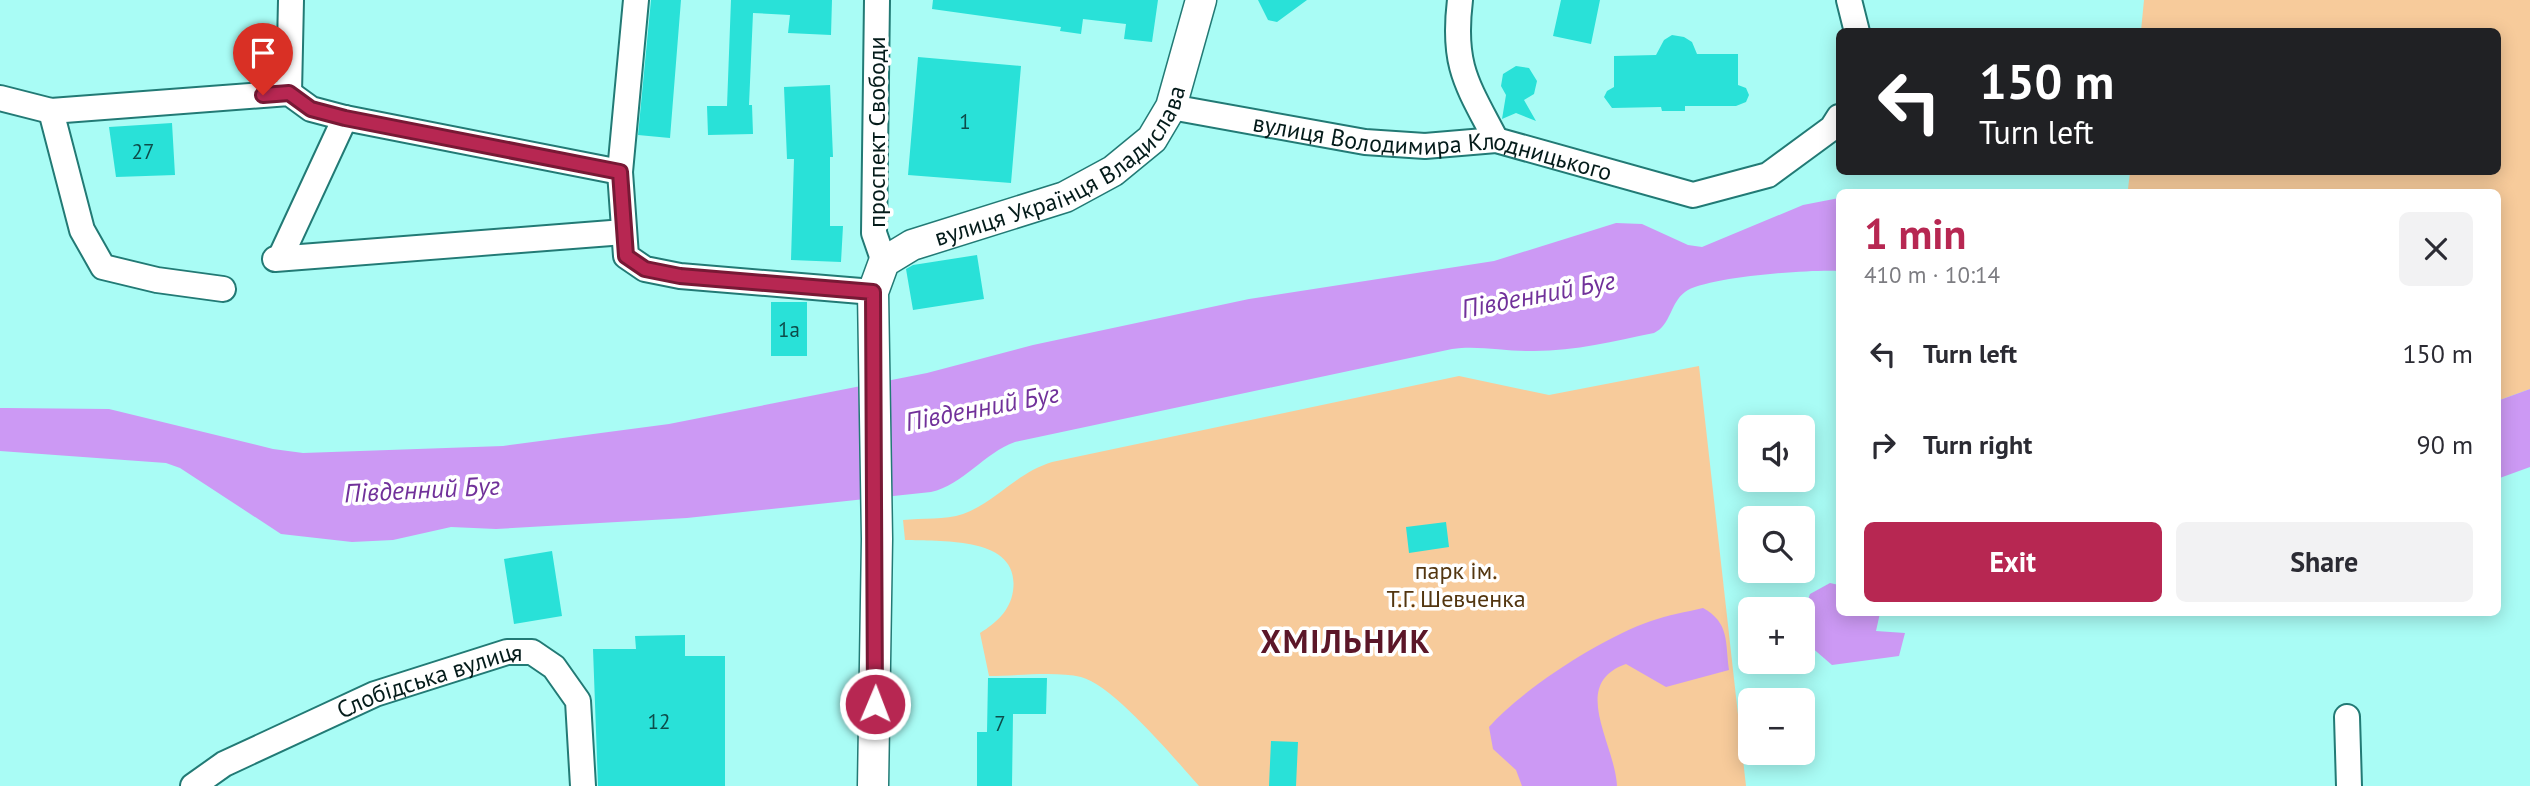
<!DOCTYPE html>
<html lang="en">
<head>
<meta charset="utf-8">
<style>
	:root { --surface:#fff; --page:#f2f2f3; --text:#2b2b33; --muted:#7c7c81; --accent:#b72752 }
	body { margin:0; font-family:"PT Sans",sans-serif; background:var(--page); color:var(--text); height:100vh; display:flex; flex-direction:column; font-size:26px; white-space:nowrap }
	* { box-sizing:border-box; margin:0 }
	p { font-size:23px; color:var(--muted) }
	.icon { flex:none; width:38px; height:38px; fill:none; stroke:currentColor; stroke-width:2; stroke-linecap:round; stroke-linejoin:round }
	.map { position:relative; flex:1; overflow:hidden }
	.sheet { position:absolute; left:1836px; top:189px; width:665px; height:427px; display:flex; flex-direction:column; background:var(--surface); border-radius:10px; box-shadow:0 4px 18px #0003 }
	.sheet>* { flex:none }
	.top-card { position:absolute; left:1836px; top:28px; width:665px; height:147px; border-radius:10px; box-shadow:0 4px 18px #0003; background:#202124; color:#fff; overflow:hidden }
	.buttons { position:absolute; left:1738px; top:415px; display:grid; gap:14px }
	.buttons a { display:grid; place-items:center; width:77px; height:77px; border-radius:10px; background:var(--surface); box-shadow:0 4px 18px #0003; font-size:35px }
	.pin { position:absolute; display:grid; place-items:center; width:60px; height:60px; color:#fff; margin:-72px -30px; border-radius:50% 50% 50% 0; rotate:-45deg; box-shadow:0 0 7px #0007 }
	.pin .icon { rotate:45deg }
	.me { position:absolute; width:77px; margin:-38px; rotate:1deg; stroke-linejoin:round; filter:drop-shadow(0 0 5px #0008) }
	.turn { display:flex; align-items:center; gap:24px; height:147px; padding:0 28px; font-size:32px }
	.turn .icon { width:91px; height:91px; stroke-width:2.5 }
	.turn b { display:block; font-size:49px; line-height:60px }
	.round { display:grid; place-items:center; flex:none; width:74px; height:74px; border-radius:10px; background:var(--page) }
	.overview { display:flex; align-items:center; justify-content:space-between; height:119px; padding:0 28px }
	h1 { font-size:42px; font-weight:700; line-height:52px; color:var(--accent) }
	.primary-button { display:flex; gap:14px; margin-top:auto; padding:14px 28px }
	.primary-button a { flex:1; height:80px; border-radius:10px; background:var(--accent); color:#fff; font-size:28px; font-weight:700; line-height:80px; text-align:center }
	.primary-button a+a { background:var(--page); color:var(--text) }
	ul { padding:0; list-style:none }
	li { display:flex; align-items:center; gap:21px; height:91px; padding:0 28px }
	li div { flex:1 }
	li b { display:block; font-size:26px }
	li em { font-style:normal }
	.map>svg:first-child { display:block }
	.green { fill:#f7cb9b }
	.water { fill:#cc99f4 }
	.building { fill:#29e1d8 }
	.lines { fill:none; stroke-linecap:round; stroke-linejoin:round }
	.minor-casing { stroke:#227a75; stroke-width:28 }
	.major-casing { stroke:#227a75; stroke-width:33 }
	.minor { stroke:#fff; stroke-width:24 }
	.major { stroke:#fff; stroke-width:30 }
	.route-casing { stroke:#771935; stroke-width:18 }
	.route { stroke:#b72752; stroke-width:12 }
	.labels { text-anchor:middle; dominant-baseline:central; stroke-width:7; stroke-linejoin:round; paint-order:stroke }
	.number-label { font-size:21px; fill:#0d4c4a }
	.street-label { font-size:24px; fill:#041b1a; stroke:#fff }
	.park-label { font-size:24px; fill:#533610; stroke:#fff }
	.water-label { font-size:26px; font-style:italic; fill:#71319a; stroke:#fff }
	.district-label { font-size:32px; font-weight:bold; letter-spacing:2px; fill:#5b1628; stroke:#fff }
</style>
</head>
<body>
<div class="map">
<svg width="2530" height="786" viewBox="0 0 2530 786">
	<rect width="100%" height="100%" fill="#a9fcf5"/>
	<path class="green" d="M2144 0H2530V389L2497 401V192H2097L2128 189 2130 172H2497V32L2141 31Z
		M1699 366 1746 786H1199C1175 759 1113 685 1081 677 1056 671 1015 676 989 676L980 633C996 623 1010 611 1013 591 1021 535 940 542 905 540L903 520C922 518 945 520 963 514 996 502 1016 473 1052 462L1459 376 1549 395Z"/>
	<path class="water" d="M1839 198V271C1812 269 1705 277 1685 292 1670 303 1671 325 1654 333 1614 341 1576 351 1534 351 1507 352 1479 345 1452 349L1015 442C984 453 963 485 931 492L687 518 496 529 451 527 393 540 352 542 281 534 180 468 166 463 0 451V408H6L109 409 273 449 303 453 503 446 669 424 927 373 1033 345 1249 299 1494 261 1616 223 1642 224 1688 245 1702 247 1803 205Z
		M2530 389V467L2497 479V401Z
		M1830 583 1839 585V612L1880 613 1876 631 1905 633 1899 656 1832 665 1810 646 1802 625 1803 614 1810 594Z
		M1703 608C1730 623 1725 642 1729 670L1666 687 1626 664C1569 684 1615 743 1617 786H1522L1516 770 1493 749 1489 727C1521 690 1603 637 1651 621 1668 615 1686 612 1703 608Z"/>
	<path class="building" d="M651 0H681L670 138 638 135Z
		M731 0H832L831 35 788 33 790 15 753 13 749 105H752L753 134 708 135 707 106H727Z
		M933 0H1158L1152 42 1124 39 1126 24 1083 19 1081 34 1060 31 1061 27 932 9Z
		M1258 0H1307L1277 22 1268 20Z
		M1561 0H1600L1591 44 1553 36Z
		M1672 35 1684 37 1692 42 1697 54H1738V85L1746 88 1749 95 1746 102 1736 106H1685V111H1662L1661 107 1612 108 1604 97 1607 91 1614 87V56L1656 55 1664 40Z
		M918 57 1021 66 1011 183 908 175Z
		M1516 66 1529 68 1537 81 1534 94 1524 100 1536 121 1516 113 1502 119 1506 95 1501 86 1503 74Z
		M830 85 833 157H830V226H843L841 262 791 260 794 159H787L784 87Z
		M172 123 175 175 116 177 109 127Z
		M977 255 984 299 913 310 906 269 913 265Z
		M771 302H807V356H771Z
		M1446 522 1449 547 1409 553 1406 527Z
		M552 551 562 616 514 624 504 559Z
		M685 635V656H725V786H598L593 649H636L635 636Z
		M988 678H1047L1046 714H1013L1012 786H977V732H987Z
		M1271 741 1298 742 1296 786H1269Z"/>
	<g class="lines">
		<g class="minor-casing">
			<g id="minor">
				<path d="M636 0 620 172 626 256 645 269 680 276 873 292"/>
				<path d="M877 0 874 233 884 262"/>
				<path d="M1460 0C1452 66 1467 84 1496 140"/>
				<path d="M1849 0 1857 32"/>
				<path d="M289 93 291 0"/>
				<path d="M0 98 51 111 289 93 311 109 345 118 620 172"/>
				<path id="s1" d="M1171 107 1365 142 1425 146 1496 140 1693 195 1768 175 1832 128 1839 117"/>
				<path d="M51 111 82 230 103 267 157 280 223 289"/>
				<path d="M280 258 345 118"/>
				<path d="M275 259 624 232"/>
				<path d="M2347 717 2349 786"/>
				<path id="s2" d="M193 786 224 764 375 694 507 652H532L554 667 578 701 583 786"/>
			</g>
		</g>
		<g class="major-casing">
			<g id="major">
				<path id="s3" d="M873 786 877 539 873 292 884 262 912 245 1065 197 1113 171 1152 139 1171 107 1201 0"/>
			</g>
		</g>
		<use href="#minor" class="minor"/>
		<use href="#major" class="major"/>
	</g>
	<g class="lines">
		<g class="route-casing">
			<path id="route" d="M263 95 289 93 311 109 345 118 620 172 626 256 645 269 680 276 873 292 875 704"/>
		</g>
		<use href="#route" class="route"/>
	</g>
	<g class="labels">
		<g class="number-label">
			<text x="965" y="121">1</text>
			<text x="143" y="151">27</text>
			<text x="789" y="329">1а</text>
			<text x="659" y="721">12</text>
			<text x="1000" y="723">7</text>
		</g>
		<g class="street-label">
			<text transform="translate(876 132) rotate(-90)">проспект Свободи</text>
			<text stroke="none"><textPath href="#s1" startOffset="266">вулиця Володимира Клодницького</textPath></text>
			<text stroke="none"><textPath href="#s3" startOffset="733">вулиця Українця Владислава</textPath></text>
			<text stroke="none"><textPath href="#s2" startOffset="261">Слобідська вулиця</textPath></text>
		</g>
		<g class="park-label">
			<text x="1456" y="570">парк ім.<tspan x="1456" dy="28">Т.Г. Шевченка</tspan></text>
		</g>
		<g class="water-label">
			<text transform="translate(1538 294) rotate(-11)">Південний Буг</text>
			<text transform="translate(982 407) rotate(-11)">Південний Буг</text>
			<text transform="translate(422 489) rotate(-3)">Південний Буг</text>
		</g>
		<g class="district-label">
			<text x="1346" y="641">ХМІЛЬНИК</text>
		</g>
	</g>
</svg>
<div class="buttons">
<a><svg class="icon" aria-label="sound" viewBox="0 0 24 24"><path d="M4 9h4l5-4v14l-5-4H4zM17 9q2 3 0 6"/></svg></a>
<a><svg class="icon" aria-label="search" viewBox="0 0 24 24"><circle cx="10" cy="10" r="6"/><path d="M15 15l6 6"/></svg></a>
<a>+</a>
<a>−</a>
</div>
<div class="pin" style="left:263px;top:95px;background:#d93025"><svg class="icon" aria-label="arrive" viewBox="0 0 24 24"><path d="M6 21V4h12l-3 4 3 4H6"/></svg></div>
<svg class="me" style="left:875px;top:704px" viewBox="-20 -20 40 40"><circle r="17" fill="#b72752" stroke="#fff" stroke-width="3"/><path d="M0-11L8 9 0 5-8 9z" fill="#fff"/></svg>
<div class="top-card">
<div class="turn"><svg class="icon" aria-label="left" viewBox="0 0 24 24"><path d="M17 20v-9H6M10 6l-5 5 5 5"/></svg><div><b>150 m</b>Turn left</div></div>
</div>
<section class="sheet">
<div class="overview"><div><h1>1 min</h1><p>410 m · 10:14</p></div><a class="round"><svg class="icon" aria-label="close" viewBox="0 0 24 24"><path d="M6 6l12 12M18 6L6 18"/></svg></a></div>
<ul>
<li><svg class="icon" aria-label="left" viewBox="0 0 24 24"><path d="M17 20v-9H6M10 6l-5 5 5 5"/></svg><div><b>Turn left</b></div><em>150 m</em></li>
<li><svg class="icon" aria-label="right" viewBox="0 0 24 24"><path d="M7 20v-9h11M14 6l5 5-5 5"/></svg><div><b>Turn right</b></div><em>90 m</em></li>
</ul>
<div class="primary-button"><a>Exit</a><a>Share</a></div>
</section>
</div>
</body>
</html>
